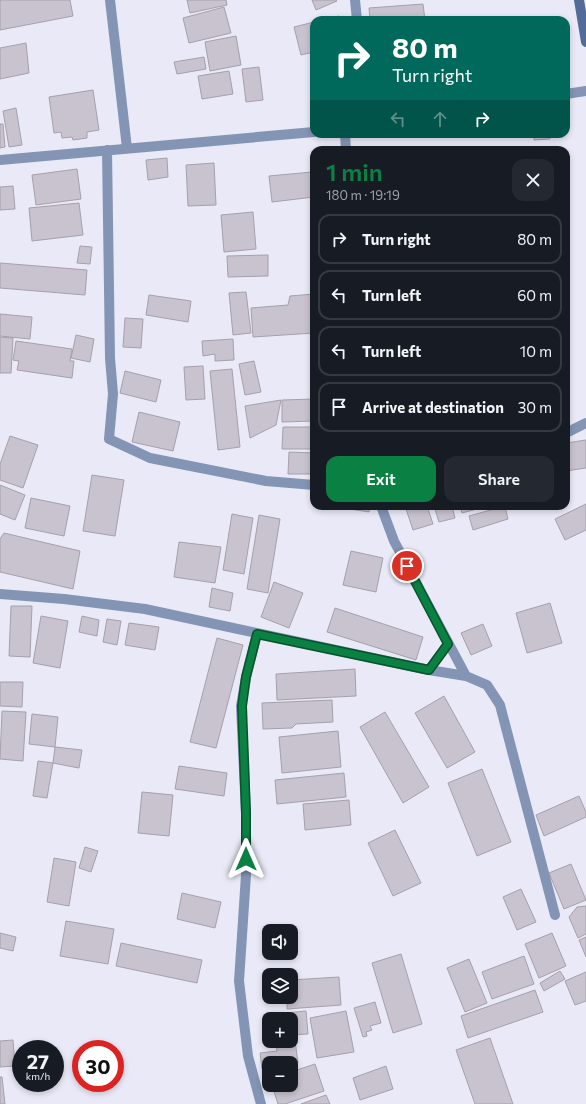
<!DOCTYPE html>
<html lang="en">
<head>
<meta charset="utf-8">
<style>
	:root { --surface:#171b24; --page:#242831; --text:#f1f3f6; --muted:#9ea1a6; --line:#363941; --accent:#0b8043 }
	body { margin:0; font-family:Commissioner,sans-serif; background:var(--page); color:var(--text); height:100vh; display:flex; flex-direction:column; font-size:15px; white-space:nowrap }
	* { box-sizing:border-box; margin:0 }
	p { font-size:13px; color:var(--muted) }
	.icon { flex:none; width:22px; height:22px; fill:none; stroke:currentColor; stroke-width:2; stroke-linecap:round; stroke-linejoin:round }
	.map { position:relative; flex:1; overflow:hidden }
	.panel { position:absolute; left:310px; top:146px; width:260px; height:364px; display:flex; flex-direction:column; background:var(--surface); border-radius:12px; box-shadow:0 2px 6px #0003 }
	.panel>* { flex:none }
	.banner { position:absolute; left:310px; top:16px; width:260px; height:122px; border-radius:12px; box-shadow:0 2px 6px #0003; background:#00695c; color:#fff; overflow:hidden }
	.fabs { position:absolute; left:262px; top:924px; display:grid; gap:8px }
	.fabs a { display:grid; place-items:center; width:36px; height:36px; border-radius:8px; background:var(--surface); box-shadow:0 2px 6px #0003; font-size:20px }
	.speed { position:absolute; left:12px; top:1040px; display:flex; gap:8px; font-size:20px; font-weight:700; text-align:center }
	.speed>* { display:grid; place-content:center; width:52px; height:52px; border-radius:50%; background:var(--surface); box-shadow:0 2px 6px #0003; line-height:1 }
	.speed small { font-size:10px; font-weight:400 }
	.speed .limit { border:6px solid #d22; background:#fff; color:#111 }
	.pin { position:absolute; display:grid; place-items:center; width:34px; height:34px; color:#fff; margin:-17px; border:2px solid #fff; border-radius:50%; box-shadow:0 1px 4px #0007 }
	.me { position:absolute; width:44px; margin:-22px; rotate:0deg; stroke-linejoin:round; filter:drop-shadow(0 0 3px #0008) }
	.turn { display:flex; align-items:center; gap:14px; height:84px; padding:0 16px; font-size:18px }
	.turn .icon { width:52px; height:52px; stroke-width:2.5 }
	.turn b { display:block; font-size:28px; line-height:34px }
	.lanes { display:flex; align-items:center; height:38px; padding:0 16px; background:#0003; justify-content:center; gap:20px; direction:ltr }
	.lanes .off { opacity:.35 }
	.round { display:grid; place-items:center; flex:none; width:42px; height:42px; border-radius:12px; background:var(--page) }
	.overview { display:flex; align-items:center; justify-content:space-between; height:68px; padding:0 16px }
	h1 { font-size:24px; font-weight:600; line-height:30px; color:var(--accent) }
	.cta { display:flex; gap:8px; margin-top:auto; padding:8px 16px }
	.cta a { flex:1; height:46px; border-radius:12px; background:var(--accent); color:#fff; font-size:16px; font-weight:600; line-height:46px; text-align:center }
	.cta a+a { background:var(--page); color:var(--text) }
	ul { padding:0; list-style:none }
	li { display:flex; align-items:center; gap:12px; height:50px; margin:0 8px 6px; padding:0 8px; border:2px solid var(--line); border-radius:12px }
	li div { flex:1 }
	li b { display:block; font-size:15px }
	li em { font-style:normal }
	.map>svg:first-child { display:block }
	.building { fill:#c9c2cf; stroke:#a6a0ac }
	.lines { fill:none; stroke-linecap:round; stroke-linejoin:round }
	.street { stroke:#8394b4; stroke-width:10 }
	.secondary { stroke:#536b98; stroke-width:10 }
	.route-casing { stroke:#07532c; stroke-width:10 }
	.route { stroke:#0b8043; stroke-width:7 }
</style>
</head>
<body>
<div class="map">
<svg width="586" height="1104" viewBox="0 0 586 1104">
	<rect width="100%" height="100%" fill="#e9e9f7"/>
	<path class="building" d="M0 0H70L73 16 0 30Z
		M187 0H226L227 5 190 13Z
		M312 0H336L337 1 316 10Z
		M423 4 425 20H370L369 8Z
		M224 7 231 33 189 43 183 18Z
		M339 16 340 20H323Z
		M314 22V52L301 55 294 27Z
		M236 36 241 65 210 71 205 42Z
		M26 43 29 73 0 79V48Z
		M204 57 206 69 177 74 174 62Z
		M259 67 263 100 246 102 242 69Z
		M229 71 233 94 202 99 198 76Z
		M93 90 99 130 87 132V138L73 140 72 137 62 138 61 132 54 133 49 97Z
		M16 108 22 145 9 147 3 111Z
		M0 124H3L5 147 0 148Z
		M534 134H550V139L534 140Z
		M167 158 168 177 148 180 146 160Z
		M214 163 216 205 188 206 186 165Z
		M77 169 81 199 36 205 32 175Z
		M312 172 314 197 272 202 269 176Z
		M13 186 15 209 0 210V187Z
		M79 203 83 235 32 241 29 208Z
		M253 212 256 249 224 252 221 215Z
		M80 246 92 247 90 264 77 263Z
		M268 255V276L228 277 227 256Z
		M0 263 87 270 85 295 0 288Z
		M246 292 251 333 233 335 229 293Z
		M314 294V333L253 337 251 308 288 305 290 296Z
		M149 295 191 301 188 322 146 315Z
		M0 314 32 317 30 339 0 336Z
		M125 318 143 319 141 348 123 347Z
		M76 335 94 339 90 362 71 358Z
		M0 337 13 338 11 373H0Z
		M233 339 234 360 215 361V354L203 356 202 341Z
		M16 341 72 349 70 361H74L72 378 17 370 19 361 13 360Z
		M254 361 261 392 245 395 239 364Z
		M203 366 205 399 186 400 184 367Z
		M232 369 240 447 218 450 210 371Z
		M125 371 161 380 156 402 120 393Z
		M314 399V421L282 422V400Z
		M281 400 276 425 250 438 245 406Z
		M139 412 180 422 173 451 132 442Z
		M283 427H314V449H282Z
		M10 436 38 445 23 488 0 480V464Z
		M586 440V468L566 471V443Z
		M289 452 314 453V474H288Z
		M92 475 124 480 115 536 83 531Z
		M0 485 25 495 15 520 0 514Z
		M31 498 70 506 64 536 25 528Z
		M586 504V530L565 540 555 519Z
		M350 506H370L369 512 350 509Z
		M416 506H427L433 524 413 530 406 509Z
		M434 506H452L455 518 439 522Z
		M460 506H488L462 513Z
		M505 506 508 519 473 530 469 516Z
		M232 514 253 518 244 574 223 570Z
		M259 515 280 519 268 593 247 589Z
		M4 533 80 551 73 589 0 572V539Z
		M179 542 221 547 215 583 174 577Z
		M351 551 383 558 376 592 343 585Z
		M274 582 303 593 289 628 261 617Z
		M212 588 233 593 230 611 209 607Z
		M550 603 562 643 527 653 516 613Z
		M11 606H32L30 657 9 656Z
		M335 608 423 637 416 660 327 632Z
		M41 616 68 621 60 668 33 663Z
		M82 616 99 620 97 636 79 632Z
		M107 619 121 621 117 645 103 642Z
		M129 623 159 627 155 650 125 645Z
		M483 624 492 646 471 655 461 633Z
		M217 638 243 645 216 748 190 742Z
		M355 669 356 696 277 700 276 674Z
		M0 682H23L22 707 0 706Z
		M444 696 475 752 447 768 415 713Z
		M332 700 333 722 296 724 292 728 263 729 262 703Z
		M2 711 26 712 23 761 0 759Z
		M385 712 429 787 403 803 360 727Z
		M32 714 58 717 55 747 29 744Z
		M338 731 341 767 282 773 279 737Z
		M55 747 82 750 79 768 53 763Z
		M38 761 53 763 47 798 33 796Z
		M179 766 227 773 224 796 175 789Z
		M482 769 511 842 477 856 448 783Z
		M344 773 346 797 277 804 275 780Z
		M142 792 173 795 169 836 138 833Z
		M579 796 586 812V817L544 836 536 815Z
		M349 800 351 825 305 830 303 804Z
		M395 830 421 883 393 896 368 843Z
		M85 847 98 851 91 872 79 868Z
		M54 858 76 862 69 906 47 902Z
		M571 864 586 900 564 909 549 873Z
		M521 889 536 922 517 930 503 897Z
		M182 893 221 902 215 928 177 919Z
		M586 906V934L578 938 569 917 577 907Z
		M66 921 114 929 108 964 60 956Z
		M0 933 16 937 13 951 0 948Z
		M552 933 566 966 539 978 525 944Z
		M586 937V957L579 940Z
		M121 943 202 960 197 983 116 966Z
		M401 954 422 1024 393 1033 372 963Z
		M524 956 534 984 492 999 482 972Z
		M469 959 487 1003 465 1012 447 968Z
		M560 971 565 979 544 991 540 983Z
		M586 972V1001L575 1005 565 981Z
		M339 977 341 1005 287 1009V997H291V980Z
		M535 990 543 1012 468 1038 461 1016Z
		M375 1002 381 1023 370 1026 372 1030 366 1032 367 1036 363 1037 354 1008Z
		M306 1011 308 1034 291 1035V1019H269V1037H266L265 1015Z
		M346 1011 354 1052 317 1058 310 1018Z
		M490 1038 513 1104H475L456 1050Z
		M13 1040 15 1066 0 1067V1041Z
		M295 1040 298 1063 291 1064V1063H269V1068L262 1069 260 1053 277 1051 276 1043Z
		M315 1064 324 1091 285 1104H278L272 1085H291V1072Z
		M386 1066 393 1089 360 1100 353 1078Z
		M0 1077H2L5 1104H0Z
		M326 1095 330 1104H301Z"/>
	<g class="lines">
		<path class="street" d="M110 0 127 148
			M355 0 357 20
			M566 94 586 91
			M345 134 346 150
			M107 150 110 358 113 394 109 439 150 458 266 481 314 485
			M0 160 314 132
			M566 433 586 423
			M381 506 394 541 466 676
			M0 594 64 599 145 609 429 670 466 676 487 685 500 705 555 915
			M257 633 246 677 241 706 246 813V875L239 981 248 1056 261 1104
			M429 670 448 644"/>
		<path class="secondary" d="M579 0 586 42"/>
	</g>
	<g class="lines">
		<g class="route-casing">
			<path id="route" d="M246 859V813L242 706 246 677 257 634 429 670 448 644 407 566"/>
		</g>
		<use href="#route" class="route"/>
	</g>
</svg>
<div class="fabs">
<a><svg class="icon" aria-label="sound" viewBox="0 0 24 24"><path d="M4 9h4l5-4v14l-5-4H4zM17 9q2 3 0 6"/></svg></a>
<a><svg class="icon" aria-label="layers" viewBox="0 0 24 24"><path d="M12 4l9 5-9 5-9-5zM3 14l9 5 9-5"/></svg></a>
<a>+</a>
<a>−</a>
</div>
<div class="speed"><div>27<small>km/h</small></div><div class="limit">30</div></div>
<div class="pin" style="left:407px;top:566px;background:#d93025"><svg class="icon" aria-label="arrive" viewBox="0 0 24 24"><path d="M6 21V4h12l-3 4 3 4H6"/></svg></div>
<svg class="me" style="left:246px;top:859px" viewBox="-20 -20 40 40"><path d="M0-17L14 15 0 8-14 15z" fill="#0b8043" stroke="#fff" stroke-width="4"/></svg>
<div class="banner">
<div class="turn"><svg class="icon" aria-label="right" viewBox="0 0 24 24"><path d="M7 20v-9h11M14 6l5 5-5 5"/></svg><div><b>80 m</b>Turn right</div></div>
<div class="lanes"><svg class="icon off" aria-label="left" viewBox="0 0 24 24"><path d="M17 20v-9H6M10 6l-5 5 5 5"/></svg><svg class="icon off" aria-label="ahead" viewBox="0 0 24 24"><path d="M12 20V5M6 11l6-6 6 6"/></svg><svg class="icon" aria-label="right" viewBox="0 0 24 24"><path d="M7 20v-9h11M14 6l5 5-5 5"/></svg></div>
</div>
<section class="panel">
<div class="overview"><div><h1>1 min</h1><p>180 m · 19:19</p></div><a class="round"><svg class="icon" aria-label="close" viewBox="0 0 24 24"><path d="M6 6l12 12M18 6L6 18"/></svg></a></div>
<ul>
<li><svg class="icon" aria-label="right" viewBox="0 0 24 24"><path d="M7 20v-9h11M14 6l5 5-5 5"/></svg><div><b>Turn right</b></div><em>80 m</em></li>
<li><svg class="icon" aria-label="left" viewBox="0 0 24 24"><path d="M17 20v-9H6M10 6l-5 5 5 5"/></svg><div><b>Turn left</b></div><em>60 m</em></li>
<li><svg class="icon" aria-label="left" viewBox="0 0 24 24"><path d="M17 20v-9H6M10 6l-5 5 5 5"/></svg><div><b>Turn left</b></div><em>10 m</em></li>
<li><svg class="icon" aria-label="arrive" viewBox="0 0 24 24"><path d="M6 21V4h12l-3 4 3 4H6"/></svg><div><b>Arrive at destination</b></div><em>30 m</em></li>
</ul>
<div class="cta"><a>Exit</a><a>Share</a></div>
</section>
</div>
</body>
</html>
